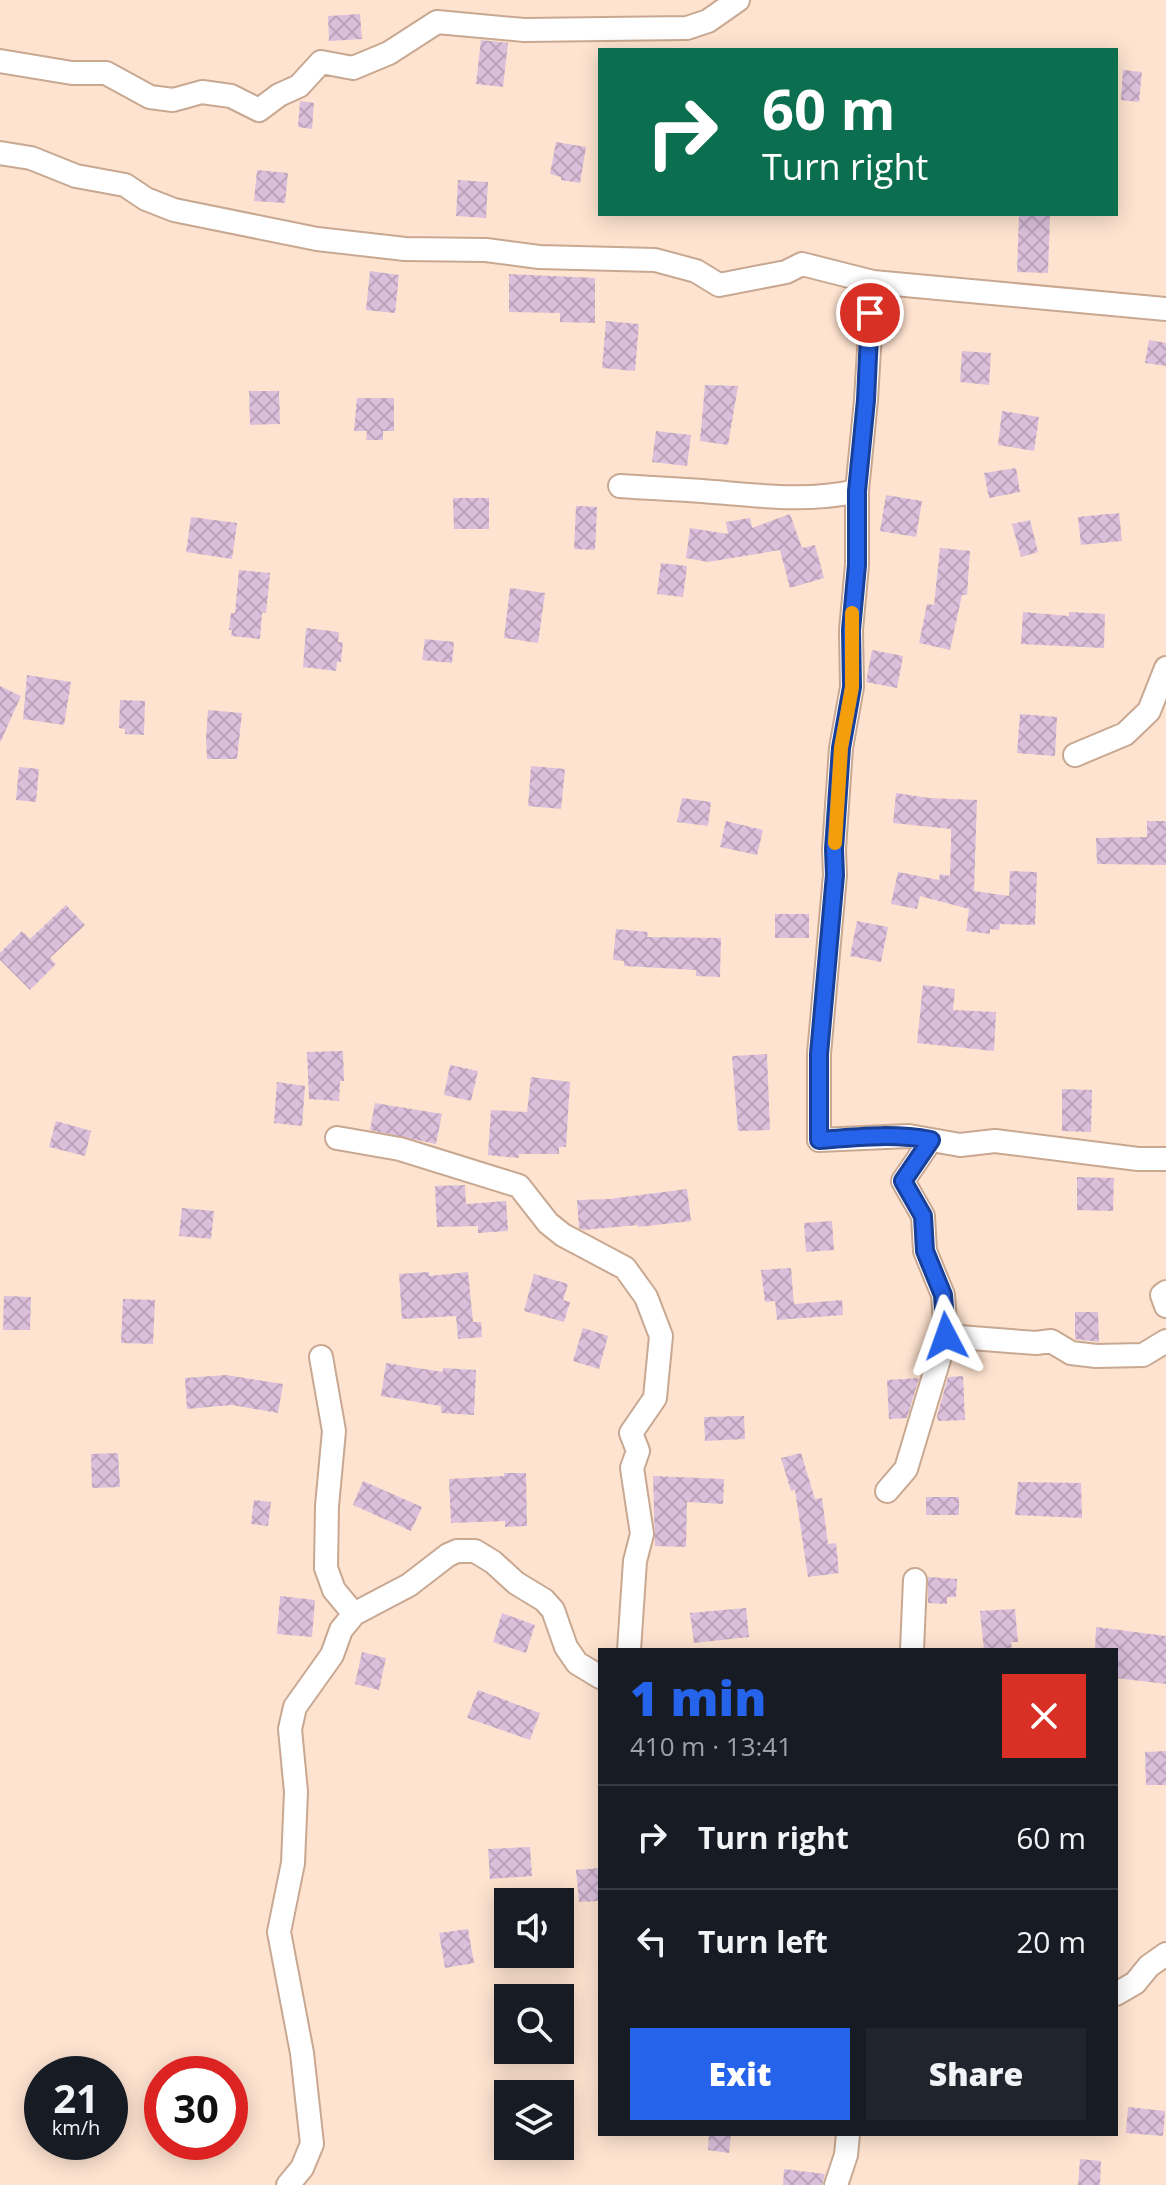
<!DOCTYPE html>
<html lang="en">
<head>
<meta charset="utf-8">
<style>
	:root { --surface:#171b24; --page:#20242c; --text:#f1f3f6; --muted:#9ea1a6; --line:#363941; --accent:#2563eb }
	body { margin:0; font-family:"Open Sans",sans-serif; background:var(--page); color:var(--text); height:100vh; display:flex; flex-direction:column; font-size:30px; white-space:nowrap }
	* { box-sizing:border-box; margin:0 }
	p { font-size:26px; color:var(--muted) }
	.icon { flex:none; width:44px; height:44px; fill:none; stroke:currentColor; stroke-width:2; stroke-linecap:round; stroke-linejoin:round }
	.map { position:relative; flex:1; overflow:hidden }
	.drawer { position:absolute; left:598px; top:1648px; width:520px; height:488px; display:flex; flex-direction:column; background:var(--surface); border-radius:0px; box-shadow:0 4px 20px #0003 }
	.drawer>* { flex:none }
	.guide { position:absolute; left:598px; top:48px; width:520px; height:168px; border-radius:0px; box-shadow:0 4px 20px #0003; background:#0b6e4f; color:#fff; overflow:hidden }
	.controls { position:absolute; left:494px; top:1888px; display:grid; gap:16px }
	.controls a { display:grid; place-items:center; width:80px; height:80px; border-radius:0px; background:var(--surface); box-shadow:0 4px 20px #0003; font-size:40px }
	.speed { position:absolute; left:24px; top:2056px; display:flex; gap:16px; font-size:40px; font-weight:700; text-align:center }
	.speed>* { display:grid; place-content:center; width:104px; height:104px; border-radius:50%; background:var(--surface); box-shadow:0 4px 20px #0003; line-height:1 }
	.speed small { font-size:20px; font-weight:400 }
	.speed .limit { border:12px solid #d22; background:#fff; color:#111 }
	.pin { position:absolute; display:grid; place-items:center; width:68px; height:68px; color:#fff; margin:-34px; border:4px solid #fff; border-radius:50%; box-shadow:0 2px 8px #0007 }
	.me { position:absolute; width:88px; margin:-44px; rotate:356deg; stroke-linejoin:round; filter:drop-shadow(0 0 6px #0008) }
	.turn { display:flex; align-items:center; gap:28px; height:168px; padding:0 32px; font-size:36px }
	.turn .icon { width:104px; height:104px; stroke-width:2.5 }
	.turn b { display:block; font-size:56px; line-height:68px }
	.round { display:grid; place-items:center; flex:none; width:84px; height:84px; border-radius:0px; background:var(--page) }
	.headline { display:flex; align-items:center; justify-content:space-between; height:136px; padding:0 32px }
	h1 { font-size:48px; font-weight:800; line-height:60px; color:var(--accent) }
	.cta { display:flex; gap:16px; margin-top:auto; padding:16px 32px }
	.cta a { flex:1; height:92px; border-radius:0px; background:var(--accent); color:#fff; font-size:32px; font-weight:800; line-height:92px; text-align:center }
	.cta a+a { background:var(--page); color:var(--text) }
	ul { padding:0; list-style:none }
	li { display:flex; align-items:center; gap:24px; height:104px; padding:0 32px; border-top:2px solid var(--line) }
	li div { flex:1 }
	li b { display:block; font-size:30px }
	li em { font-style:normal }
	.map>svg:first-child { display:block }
	.building { fill:url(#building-cross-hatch) }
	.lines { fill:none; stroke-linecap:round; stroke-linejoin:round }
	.minor-casing { stroke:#c8a891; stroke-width:26 }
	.minor { stroke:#fff; stroke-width:22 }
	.route-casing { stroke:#184099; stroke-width:20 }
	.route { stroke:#2563eb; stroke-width:14 }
	.slow { stroke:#f59e0b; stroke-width:14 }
</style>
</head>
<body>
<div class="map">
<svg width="1166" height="2185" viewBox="0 0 1166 2185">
	<defs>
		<pattern id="building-cross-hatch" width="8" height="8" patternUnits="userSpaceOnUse" patternTransform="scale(2)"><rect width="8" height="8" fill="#dbbfdb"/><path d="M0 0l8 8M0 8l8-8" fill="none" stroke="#bca3bb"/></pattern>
	</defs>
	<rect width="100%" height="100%" fill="#fee3d0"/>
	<path class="building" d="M360 14 362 39 329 41 328 16Z
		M481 40 508 43 503 87 476 84Z
		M1123 70 1142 72 1139 102 1121 100Z
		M300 101 314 103 312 129 298 127Z
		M556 142 586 147 580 183 561 180V177L550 174Z
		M257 170 288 173 285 203 254 201Z
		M458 180 488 182 486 218 456 216Z
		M1019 214H1050L1048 273 1017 272Z
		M370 271 399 275 395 313 366 310Z
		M509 274 595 278V323L560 322V313L509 312Z
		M606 321 639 324 635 371 602 368Z
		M1149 340 1166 343V366L1145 363Z
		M962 351 991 353 989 385 960 382Z
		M705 385 738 386 728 445 700 441Z
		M249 391H279L280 424 250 425Z
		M357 398H394V431H383V440H366L367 431H354Z
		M1002 411 1039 417 1034 451 998 445Z
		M656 431 691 435 687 466 652 462Z
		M1016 468 1020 492 989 498 984 473Z
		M886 495 922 501 916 537 880 531Z
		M453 498H489V529H454Z
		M576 506 597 507 595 550 574 549Z
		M1119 513 1122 541 1081 545 1078 517Z
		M790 514 802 548 815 545 824 578 790 588 780 550 708 562 686 558 690 528 728 534 726 522 750 518 752 528Z
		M191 517 237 523 232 559 186 552Z
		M1030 520 1038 552 1021 557 1012 524Z
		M940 548 970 551 967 595H962L950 650 919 643 927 604 934 605Z
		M661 563 687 566 683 597 657 594Z
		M239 570 270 573 266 613H262L260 639 231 636 232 630H229L231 613H235Z
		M510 588 545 593 538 643 504 638Z
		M1023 612 1069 616V612L1105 614 1104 648 1021 644Z
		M306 628 339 632 338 642H343L341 662H337L336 671 303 667Z
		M425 639 454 642 452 663 422 660Z
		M872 650 903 656 897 688 866 682Z
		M27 675 71 682 64 725 23 719Z
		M0 686 21 696 0 743Z
		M120 700 145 701 144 735 125 734V729L119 728Z
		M208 710 242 713 237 759H207L206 738Z
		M1020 714 1057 717 1055 756 1017 753Z
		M531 766 565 769 561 809 528 806Z
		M19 767 39 769 36 802 16 800Z
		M896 793 929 798 977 800 974 891 1009 896 1010 871 1037 872 1035 925 1000 924 999 930 990 929V934L966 931 969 909 920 896 917 909 891 904 898 872 939 880 940 874 950 876 951 844V829L893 823Z
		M682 798 711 802 708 826 677 822Z
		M726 821 763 830 757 855 720 847Z
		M1147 821H1166V865L1097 864 1096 838 1147 837Z
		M66 905 85 925 50 958 56 964 30 990 0 960V953L22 931 30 939Z
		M775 914H809V938H775Z
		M857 921 888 927 881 962 850 956Z
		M616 929 648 932 647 937 721 938 720 977 696 976V970L624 966V961L613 960Z
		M923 985 955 989 953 1010 996 1012 994 1051 917 1043Z
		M343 1051 344 1081H340L339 1101 309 1099 307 1052Z
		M767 1054 770 1130 738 1131 732 1056Z
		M450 1065 478 1071 471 1101 444 1095Z
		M531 1077 570 1082 566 1147H559V1154H519V1158L488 1155 491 1110 527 1112Z
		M277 1082 305 1086 302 1126 274 1123Z
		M1062 1089 1092 1090 1091 1132 1062 1131Z
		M375 1103 442 1114 436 1144 370 1130Z
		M56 1121 91 1131 85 1156 49 1147Z
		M1077 1177 1114 1178 1113 1211 1077 1210Z
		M465 1185 466 1204 506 1201 508 1231 478 1233V1226L437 1227 435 1186Z
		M687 1189 691 1221 638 1227V1225L583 1230 579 1228 577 1200 609 1199Z
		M182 1208 214 1211 211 1239 179 1236Z
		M832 1221 834 1250 806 1252 804 1223Z
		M791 1268 794 1304 842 1300 843 1315 777 1320 775 1301 765 1302 761 1270Z
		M429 1272V1276L468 1272 473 1322H481L482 1337 458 1339 456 1316 402 1319 399 1274Z
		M534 1274 568 1284 563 1300 570 1302 564 1322 524 1311Z
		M4 1296 31 1297 30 1330H3Z
		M123 1299 155 1300 153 1344 121 1343Z
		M1075 1312H1098L1099 1342 1075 1339Z
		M583 1328 608 1336 599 1369 573 1361Z
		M386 1363 443 1372V1368L476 1370 474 1415 441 1413V1406L381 1396Z
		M226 1375 283 1384 278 1413 232 1405 187 1409 185 1378Z
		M963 1376 965 1420 938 1421 937 1416 948 1377Z
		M919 1378 907 1418 889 1419 887 1380Z
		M744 1416 745 1439 705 1441 704 1417Z
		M118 1453 120 1487 92 1488 91 1454Z
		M801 1453 815 1499 822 1498 828 1544 836 1543 839 1573 808 1577 795 1490 791 1491 781 1458Z
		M504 1473H526L527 1526 505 1527V1521L451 1523 449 1479 504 1476Z
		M653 1476 724 1479 723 1504 687 1502 686 1547 655 1546Z
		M363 1481 422 1507 411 1531 353 1505Z
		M1018 1482 1081 1483 1082 1518 1015 1515Z
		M926 1497H959V1515H926Z
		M254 1500 271 1502 268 1526 251 1524Z
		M928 1577 957 1579 956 1597H947V1604L928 1603Z
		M280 1596 315 1600 312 1637 277 1634Z
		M746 1608 749 1637 694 1643 690 1613Z
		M1015 1609 1018 1642H1011L1012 1650H984L980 1611Z
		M502 1613 535 1625 526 1653 493 1642Z
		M1096 1627 1166 1636V1684L1116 1678V1650H1095Z
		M362 1652 386 1658 379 1690 355 1684Z
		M478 1690 540 1713 530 1740 467 1718Z
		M1166 1751V1785H1146L1145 1752Z
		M530 1847 532 1876 490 1879 488 1849Z
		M600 1868V1901L579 1902 576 1870Z
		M468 1929 474 1963 445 1968 439 1933Z
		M1128 2107 1165 2111 1163 2136 1126 2133Z
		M709 2134H731L729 2153 708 2150Z
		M1080 2159 1101 2161 1100 2185H1078Z
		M784 2169 825 2174 822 2185H783Z"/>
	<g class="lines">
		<g class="minor-casing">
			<path id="minor" d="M0 61 72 73H106L150 97 173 100 202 92 231 96 259 110 279 95 299 86 321 62 353 68 389 53 437 22 524 30 687 28 708 21 738 0
				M0 153 31 158 76 176 125 185 146 199 174 210 317 239 405 249 486 250 539 257 655 260 696 271 719 285 786 272 802 264 873 282 1166 309
				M620 486C647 488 675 489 702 491 755 495 804 503 857 491L866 400 873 282
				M857 491V565L851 630 852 687 841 748 834 849 835 875 819 1054V1140L909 1136 960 1145 995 1141 1138 1159H1166
				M1075 755 1125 734 1149 711 1166 668
				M337 1138 400 1149 519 1186 548 1223 563 1235 625 1268 646 1297 661 1336 655 1398 631 1433 638 1451 632 1468 642 1534 635 1561 629 1650
				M1166 1292 1162 1295 1166 1306
				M946 1336 1036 1343 1051 1341 1071 1353 1096 1356 1143 1355 1166 1341
				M321 1357 334 1431 327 1506 326 1568 334 1590 354 1614
				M887 1491 906 1469 946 1336 943 1295 925 1251 923 1216 903 1181 931 1140
				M912 1650 915 1580
				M1116 1994 1135 1983 1149 1966 1166 1954
				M288 2185 302 2168 312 2144 302 2053 279 1932 293 1863 296 1792 290 1729 295 1707 332 1655 341 1630 354 1614 409 1585 448 1555 457 1551H475L493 1562 516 1583 544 1600 553 1610 566 1647 577 1663 600 1677
				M836 2185 846 2155 848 2134"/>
		</g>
		<use href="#minor" class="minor"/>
	</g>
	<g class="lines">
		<g class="route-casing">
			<path id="route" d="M870 313 866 400 857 491V565L851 630 852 687 841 748 834 849 835 875 819 1054V1140C857 1137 894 1133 931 1140L903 1181 923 1216 925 1251 943 1295 946 1336"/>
		</g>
		<use href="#route" class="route"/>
		<path class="slow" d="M835 843 841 748 852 687V613"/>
	</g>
</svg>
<div class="controls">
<a><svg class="icon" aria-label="sound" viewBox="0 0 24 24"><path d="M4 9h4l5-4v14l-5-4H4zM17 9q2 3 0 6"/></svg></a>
<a><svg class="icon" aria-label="search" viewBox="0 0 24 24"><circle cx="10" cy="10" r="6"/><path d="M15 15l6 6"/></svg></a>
<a><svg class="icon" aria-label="layers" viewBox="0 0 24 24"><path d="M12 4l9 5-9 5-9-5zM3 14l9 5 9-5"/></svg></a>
</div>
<div class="speed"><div>21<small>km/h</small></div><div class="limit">30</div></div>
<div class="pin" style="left:870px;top:313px;background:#d93025"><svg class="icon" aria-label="arrive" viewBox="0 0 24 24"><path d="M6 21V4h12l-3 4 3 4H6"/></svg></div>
<svg class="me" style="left:946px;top:1336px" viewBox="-20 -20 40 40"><path d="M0-17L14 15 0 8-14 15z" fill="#2563eb" stroke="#fff" stroke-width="4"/></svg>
<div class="guide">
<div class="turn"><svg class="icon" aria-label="right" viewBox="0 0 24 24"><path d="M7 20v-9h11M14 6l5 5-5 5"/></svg><div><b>60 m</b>Turn right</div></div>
</div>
<section class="drawer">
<div class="headline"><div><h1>1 min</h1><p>410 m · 13:41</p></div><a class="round" style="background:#d93025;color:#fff"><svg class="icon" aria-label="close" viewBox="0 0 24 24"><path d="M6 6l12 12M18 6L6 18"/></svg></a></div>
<ul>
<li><svg class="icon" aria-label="right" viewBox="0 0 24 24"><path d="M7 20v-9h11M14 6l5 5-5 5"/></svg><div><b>Turn right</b></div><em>60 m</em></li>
<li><svg class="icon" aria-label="left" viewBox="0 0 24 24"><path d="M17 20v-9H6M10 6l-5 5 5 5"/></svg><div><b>Turn left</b></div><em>20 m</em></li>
</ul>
<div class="cta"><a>Exit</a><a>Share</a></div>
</section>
</div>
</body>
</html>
